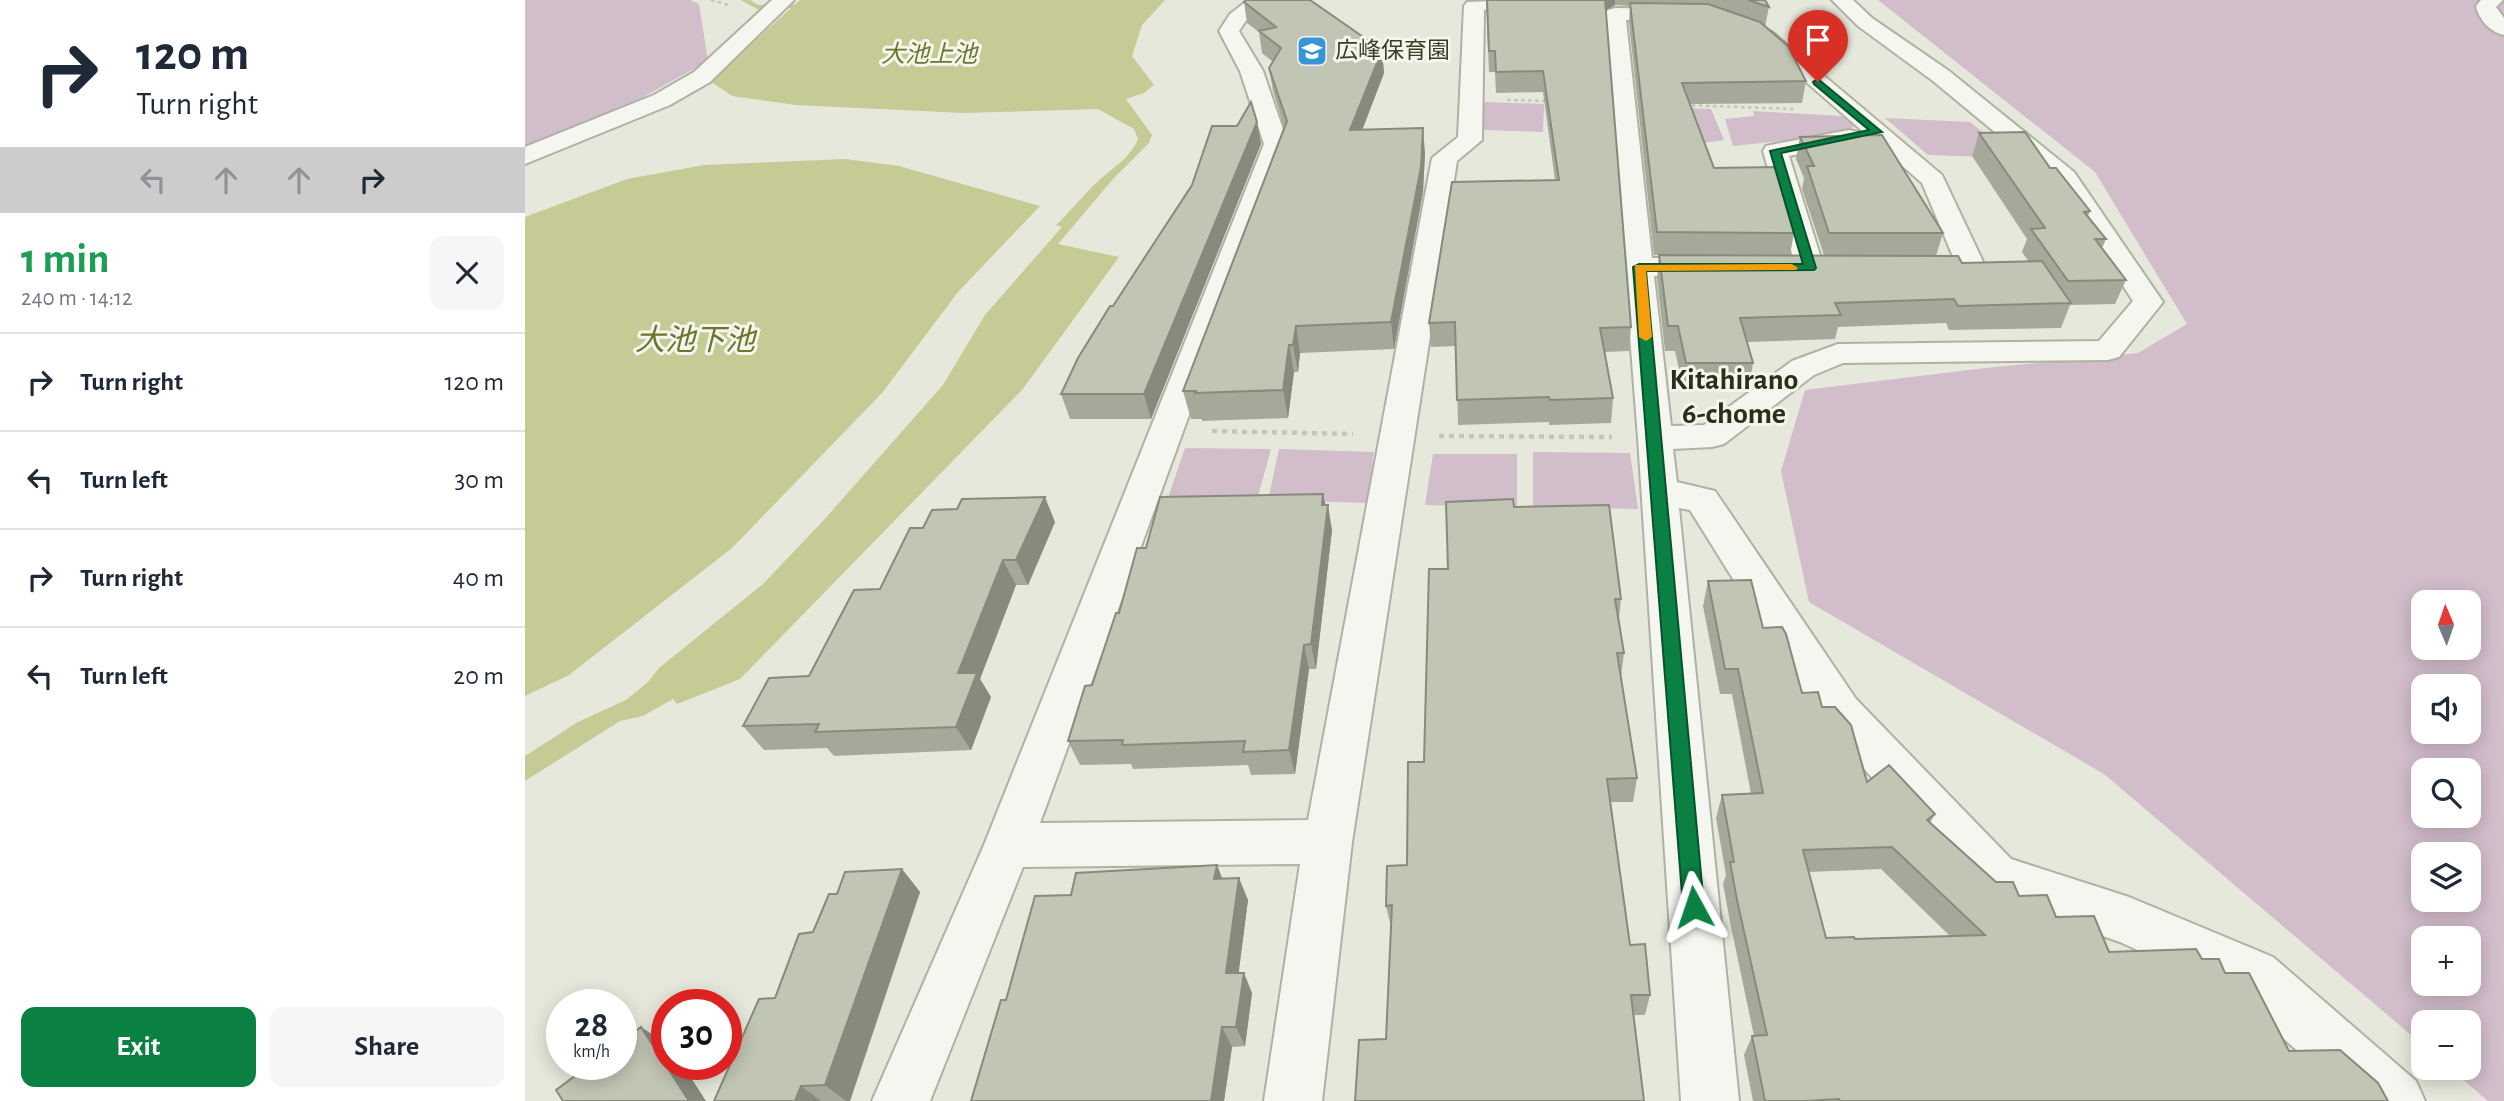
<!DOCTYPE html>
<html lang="en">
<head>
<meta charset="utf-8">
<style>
	:root { --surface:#fff; --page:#f6f6f7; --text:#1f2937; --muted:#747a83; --line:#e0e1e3; --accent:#0b8043 }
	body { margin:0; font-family:"Alegreya Sans","Noto Sans JP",sans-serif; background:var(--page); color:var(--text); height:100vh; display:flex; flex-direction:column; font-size:26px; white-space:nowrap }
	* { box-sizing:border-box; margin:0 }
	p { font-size:23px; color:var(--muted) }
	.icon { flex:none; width:38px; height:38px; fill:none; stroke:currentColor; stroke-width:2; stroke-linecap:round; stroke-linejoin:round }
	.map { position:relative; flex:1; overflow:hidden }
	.drawer { display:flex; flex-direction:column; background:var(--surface); width:525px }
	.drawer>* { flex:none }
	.guide { background:#fff; color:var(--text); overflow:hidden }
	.needle { width:46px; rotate:358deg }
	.buttons { position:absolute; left:1886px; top:590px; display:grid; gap:14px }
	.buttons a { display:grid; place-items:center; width:70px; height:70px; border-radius:14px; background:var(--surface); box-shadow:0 4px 18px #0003; font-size:35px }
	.speed { position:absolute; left:21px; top:989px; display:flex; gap:14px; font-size:35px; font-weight:700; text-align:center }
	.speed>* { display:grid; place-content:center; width:91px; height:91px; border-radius:50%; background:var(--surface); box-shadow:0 4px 18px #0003; line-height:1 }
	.speed small { font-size:18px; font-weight:400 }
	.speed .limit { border:10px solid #d22; background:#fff; color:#111 }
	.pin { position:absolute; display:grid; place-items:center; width:60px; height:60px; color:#fff; margin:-72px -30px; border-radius:50% 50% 50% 0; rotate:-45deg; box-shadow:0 0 7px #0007 }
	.pin .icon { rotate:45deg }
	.me { position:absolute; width:77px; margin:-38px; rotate:355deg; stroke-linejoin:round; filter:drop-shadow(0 0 5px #0008) }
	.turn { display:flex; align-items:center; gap:24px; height:147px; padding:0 21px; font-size:32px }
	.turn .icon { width:91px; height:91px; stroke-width:2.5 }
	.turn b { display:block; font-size:49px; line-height:60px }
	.lanes { display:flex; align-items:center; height:66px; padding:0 21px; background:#0003; justify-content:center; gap:35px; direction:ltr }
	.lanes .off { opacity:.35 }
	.round { display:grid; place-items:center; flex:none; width:74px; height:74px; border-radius:14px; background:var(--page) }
	.head { display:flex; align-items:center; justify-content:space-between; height:119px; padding:0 21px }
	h1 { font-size:42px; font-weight:700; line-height:52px; color:#1e9e55 }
	.button { display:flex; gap:14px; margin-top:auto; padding:14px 21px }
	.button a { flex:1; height:80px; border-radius:14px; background:var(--accent); color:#fff; font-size:28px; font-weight:700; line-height:80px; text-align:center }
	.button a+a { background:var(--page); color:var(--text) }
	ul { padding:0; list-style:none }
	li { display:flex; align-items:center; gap:21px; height:98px; padding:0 21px; border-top:2px solid var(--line) }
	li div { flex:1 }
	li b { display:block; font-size:26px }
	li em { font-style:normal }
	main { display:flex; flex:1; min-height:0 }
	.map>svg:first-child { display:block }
	.green { fill:#d2bdcb; fill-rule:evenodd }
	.water { fill:#c6ca94 }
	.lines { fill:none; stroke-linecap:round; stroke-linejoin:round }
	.stream { fill:#c6ca94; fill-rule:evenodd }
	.minor-casing { stroke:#afb2a1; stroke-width:4 }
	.path-far1 { stroke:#c4c6ba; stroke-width:2.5; stroke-dasharray:3.5 3.5; stroke-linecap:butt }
	.path { stroke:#c4c6ba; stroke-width:4.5; stroke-dasharray:5 5; stroke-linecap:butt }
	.minor { fill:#f4f6ef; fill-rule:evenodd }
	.wall { fill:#a6a99a; fill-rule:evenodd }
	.shaded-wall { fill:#878a7d }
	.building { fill:#c1c5b3; stroke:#878a7d; stroke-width:2; fill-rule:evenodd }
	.route { fill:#0b8043; stroke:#07532c; stroke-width:2 }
	.slow { fill:#f59e0b }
	.labels { text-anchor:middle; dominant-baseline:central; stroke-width:6; stroke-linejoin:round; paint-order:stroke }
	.far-poi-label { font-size:23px; fill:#3a3f25; stroke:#f4f5ec; text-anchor:start }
	.far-water-label { font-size:24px; font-style:italic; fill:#6d752d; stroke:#f4f5ec }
	.water-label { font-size:30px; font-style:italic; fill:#6d752d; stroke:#f4f5ec }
	.neighbourhood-label { font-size:30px; font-weight:bold; fill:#2a2f18; stroke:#f4f5ec }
</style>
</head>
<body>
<main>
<section class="drawer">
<div class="guide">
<div class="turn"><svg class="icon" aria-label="right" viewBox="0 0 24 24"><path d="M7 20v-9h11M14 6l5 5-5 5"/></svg><div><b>120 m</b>Turn right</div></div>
<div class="lanes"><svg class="icon off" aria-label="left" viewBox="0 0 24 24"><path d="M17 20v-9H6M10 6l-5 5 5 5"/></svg><svg class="icon off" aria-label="ahead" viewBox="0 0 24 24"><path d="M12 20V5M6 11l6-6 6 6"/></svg><svg class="icon off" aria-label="ahead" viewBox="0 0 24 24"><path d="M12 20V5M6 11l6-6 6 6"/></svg><svg class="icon" aria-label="right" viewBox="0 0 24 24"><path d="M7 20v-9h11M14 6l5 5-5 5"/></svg></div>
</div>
<div class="head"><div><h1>1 min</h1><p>240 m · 14:12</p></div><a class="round"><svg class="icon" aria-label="close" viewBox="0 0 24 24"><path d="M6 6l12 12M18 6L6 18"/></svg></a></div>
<ul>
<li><svg class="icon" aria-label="right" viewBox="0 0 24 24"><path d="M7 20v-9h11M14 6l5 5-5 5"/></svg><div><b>Turn right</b></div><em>120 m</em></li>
<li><svg class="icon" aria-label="left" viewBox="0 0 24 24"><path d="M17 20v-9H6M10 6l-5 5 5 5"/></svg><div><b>Turn left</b></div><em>30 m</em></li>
<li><svg class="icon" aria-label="right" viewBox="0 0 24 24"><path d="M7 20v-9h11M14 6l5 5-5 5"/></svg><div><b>Turn right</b></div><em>40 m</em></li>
<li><svg class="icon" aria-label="left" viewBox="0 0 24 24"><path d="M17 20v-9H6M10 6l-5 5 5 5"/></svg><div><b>Turn left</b></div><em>20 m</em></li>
</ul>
<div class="button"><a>Exit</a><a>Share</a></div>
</section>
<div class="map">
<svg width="1979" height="1101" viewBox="0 0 1979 1101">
	<rect width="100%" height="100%" fill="#e6e8dc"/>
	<path class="green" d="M0 0H165L174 4 183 61 75 121 0 147Z
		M1353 0H1979V1101H1963L1924 1068H1944V1022H1899V1046L1579 774 1284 602 1256 471 1280 390 1460 368 1613 353 1662 324 1570 172ZM1899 602H1944V648H1899ZM1899 686H1944V732H1899ZM1899 770H1944V816H1899ZM1899 854H1944V900H1899ZM1899 938H1944V984H1899Z
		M959 102 1019 104 1018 132 959 130Z
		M1140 107 1186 109 1199 140 1179 143Z
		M1228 111 1317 116 1329 126 1322 134 1208 146 1200 119 1229 116Z
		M1360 118 1445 122 1491 158 1403 155Z
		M660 448 746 449 732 500 643 498Z
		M754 449 849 452 842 503 743 500Z
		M1008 452 1105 453 1113 509 1008 507Z
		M908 454H992V507L900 505Z"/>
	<path class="water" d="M275 0H640L617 25 607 56 629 85 619 93 601 99 627 135 624 143 588 179 533 244 594 257 497 390 215 679 152 704 148 699 118 716 95 721 0 781V756L53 722 101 700 123 682 134 668 238 584 298 521 418 385 460 315 537 227 531 225C547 210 562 190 579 176 593 164 606 156 613 139L609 129 573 109 439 113 271 105 207 96 185 81Z
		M320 159 374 166 515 206 433 292 357 393 207 548 44 675 0 696V217L102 179 179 165Z"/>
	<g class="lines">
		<path class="stream" d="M216 0H225L233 5 268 4 272 6 268 8 232 9Z"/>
		<g class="minor-casing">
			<path id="minor" d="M247 0H269L185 82 145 105 0 164V147L129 95 169 72Z
				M723 0H746L720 22 714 31 738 71 763 144 515 823 783 820 907 158 933 137 939 6 942 2 992 0 989 4 959 10 957 140 932 161 827 842 797 1101H739L775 864 498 867 405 1101H347L459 845 739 144 715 71 694 31 705 14Z
				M1307 0H1328L1347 18 1424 71 1549 172 1638 302 1594 357 1583 360 1318 363 1289 375 1199 444 1187 447 1148 449 1152 482 1190 491 1331 699 1486 859 1604 897 1748 957 1891 1081 1900 1101H1828L1710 995 1595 942 1452 893 1299 725 1165 510 1154 508 1214 1101H1156L1113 438 1080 14 1083 10 1090 8 1156 9 1163 11 1166 15 1163 19 1156 21 1101 20 1127 258H1187L1197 261 1201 267 1197 273 1187 276H1129L1146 426 1179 425 1267 361 1313 344 1574 341 1608 301 1530 182 1408 81 1333 26Z
				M1956 0H1978L1971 7 1979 18V35C1965 32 1954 20 1951 6Z
				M1230 27 1247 32 1417 175 1461 268 1457 274 1447 277 1391 274 1387 268 1391 262 1429 259 1397 183 1233 40 1223 37 1220 33 1223 29Z
				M1324 130 1333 132 1336 137 1333 142 1264 156 1299 268 1295 274 1285 277 1275 274 1271 268 1238 151 1241 146 1250 144Z"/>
		</g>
		<path class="path-far1" d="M186 0 204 5
			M982 100 1022 101
			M1160 105 1271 109"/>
		<path class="path" d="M687 431 828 434
			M914 436 1087 437"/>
		<use href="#minor" class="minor"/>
	</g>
	<path class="wall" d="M961 0H1240L1244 7 1240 27 1281 81 1277 103 1165 104 1189 168 1269 233 1265 255H1299L1277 189 1279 178 1271 159 1275 137 1418 233 1411 256 1437 263 1504 262 1497 252 1502 239 1447 156 1454 133 1525 168 1565 211 1563 216 1581 239 1577 248 1601 280 1590 304 1545 305 1536 328 1424 330 1421 323 1313 327 1310 339 1222 342 1228 363 1224 388H1158L1150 351H1140L1132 279 1134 255H1129L1104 23 1105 6 1090 5 1080 11 1106 327 1104 351 1080 352 1088 398 1086 423 1024 425V422L933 425 931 346 906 347 904 323 1030 180 1018 92 971 93 970 72H964Z
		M719 2 857 50 859 73 837 130 900 153 898 192 869 349 775 353 773 372H769L763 418 677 421V419H666L658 391 759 127 748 91 744 68 748 62 737 53 734 32 722 23Z
		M732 122 736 144 626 419H545L536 394 588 306 712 126Z
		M798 494 807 530 791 669H784L770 774 726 775 723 765 608 769 606 764 555 765 543 741 567 685 594 613 621 548Z
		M989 507 1096 599 1094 619 1099 653 1096 677 1112 778 1108 802H1085L1105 945 1125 995 1120 1015H1109L861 1039 866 927 861 906 882 865 899 762 923 569Z
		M530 522 503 585H491L455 679 466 697 446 750 309 756 302 748 239 750 218 726 284 676 355 589 398 528Z
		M1183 581 1238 628 1277 693 1297 707 1342 782 1410 814 1405 823 1471 882 1531 917 1584 952 1677 959 1700 973 1764 1051 1863 1101H1228L1219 1055 1227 1036H1229L1205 922 1198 884 1201 875 1191 818 1197 795 1226 794 1207 694H1195L1178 606ZM1356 869 1425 936 1330 939 1301 938 1284 872Z
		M692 865 697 879 723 900 713 973 727 993 720 1046 707 1047 699 1101H446L481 1000 546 895Z
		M377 869 395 892 325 1101H189L288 932Z"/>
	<path class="shaded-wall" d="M1079 0H1090V5L1078 12Z
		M857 50 859 73 828 154 825 130Z
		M732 122 736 144 626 419 619 394Z
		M898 128 900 153 898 192 869 349 866 322Z
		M771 326 775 353 773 372 768 345Z
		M764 345 769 372 763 418 758 390Z
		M798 494 802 513 803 505 807 530 791 669 786 644Z
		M520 497 530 522 503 585 491 560Z
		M478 560 491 585 455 679 466 697 446 750 431 727 433 673Z
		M779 645 784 669 770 774 764 750Z
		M692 865 701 888 689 879Z
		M377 869 395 892 325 1101H321L300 1085Z
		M714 878 723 900 711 994 701 973Z
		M719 973 727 993 720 1046 711 1027Z
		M116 1027 142 1044V1064H157L181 1101H164Z
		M697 1027 707 1047 699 1101H686Z
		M276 1086 296 1101H270Z"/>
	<path class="building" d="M721 0H785L857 50 825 130 898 128 896 167 866 322 771 326 768 345H764L758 390 670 393 671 391H658L762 121 744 68 756 48 734 31 751 27 719 2Z
		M962 0H1080L1106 327 1075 328 1088 398 1025 400 1024 397 932 400 930 322 904 323 927 182 1034 180 1018 71 971 72 970 51H964Z
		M1223 0H1240L1244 7Z
		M1105 3 1183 4 1235 22 1263 46 1281 81 1157 83 1189 168 1250 167 1269 233 1132 232Z
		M726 102 732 122 619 394H536L553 358 585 306H588L667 185 687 126H712Z
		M1500 132 1525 168H1531L1565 211 1559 212 1581 239H1570L1601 280 1543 281 1506 229 1520 228 1454 133Z
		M1357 135 1418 233H1304L1282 166H1289L1275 137Z
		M1134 255 1433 256 1437 263 1517 261 1546 303 1433 306 1429 299 1310 303 1316 315 1215 318 1228 363H1161L1153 326H1143Z
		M798 494 797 505H803L786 644 779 645 764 750 718 752 720 741 597 745 598 740 543 741 560 686 567 685 591 613H594L612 548H621L635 497Z
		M520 497 491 560H478L433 673H452L431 727 290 732 294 724 218 726 244 678 284 676 329 590 355 589 385 528H398L407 510 432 509 437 499Z
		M988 499 989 507 1084 505 1096 599H1090L1099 653H1092L1112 778 1082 779 1105 945 1120 944 1125 995H1106L1119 1101H830L834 1040 861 1039 867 905 861 906 862 866 882 865 883 762H899L904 569H923L921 502Z
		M1226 580 1238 628 1257 627 1261 634 1277 693 1293 692 1297 707H1310L1326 725 1342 782 1364 765 1410 814 1402 820 1471 882H1488L1494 896 1522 895 1531 917 1569 916 1584 952 1671 949 1677 959H1694L1700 973H1724L1764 1051 1815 1050 1853 1083 1863 1101H1315L1314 1099 1280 1101H1240L1227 1036 1242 1035 1212 900 1205 862H1209L1197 795 1238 793 1213 669H1200L1183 581ZM1367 847 1460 935 1330 939 1329 937 1301 938 1278 850Z
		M692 865 689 879 714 878 701 973H719L711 1027H697L686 1101H446L476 1000H481L510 896 546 895 551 873Z
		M377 869 300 1085 276 1086 270 1101H189L234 999 250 998 274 934 288 932 304 894H312L320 872Z
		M116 1027 164 1101H38L31 1090 66 1064H96V1042Z"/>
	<path class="route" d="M1293 79 1357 132 1256 153 1291 268 1289 270 1121 271 1179 907 1176 914 1169 917 1161 914 1158 907 1108 267 1114 264H1278L1245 151 1344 130 1289 84 1288 82Z"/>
	<path class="slow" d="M1267 264 1273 268 1271 270 1121 271 1127 337 1121 341 1114 337 1110 265Z"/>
	<defs>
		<g id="school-square" transform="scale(1.575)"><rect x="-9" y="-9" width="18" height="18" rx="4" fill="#3795d7" stroke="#f4f5ec"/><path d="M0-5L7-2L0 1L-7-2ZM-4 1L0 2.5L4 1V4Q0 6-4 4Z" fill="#fff"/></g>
	</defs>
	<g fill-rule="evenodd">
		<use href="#school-square" x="787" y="51"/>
	</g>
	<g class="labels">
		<g class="far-poi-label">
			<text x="810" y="51">広峰保育園</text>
		</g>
		<g class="far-water-label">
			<text x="404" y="55">大池上池</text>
		</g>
		<g class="water-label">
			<text x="170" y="341">大池下池</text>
		</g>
		<g class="neighbourhood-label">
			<text x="1209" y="380">Kitahirano<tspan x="1209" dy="34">6-chome</tspan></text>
		</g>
	</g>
</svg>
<div class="buttons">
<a><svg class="needle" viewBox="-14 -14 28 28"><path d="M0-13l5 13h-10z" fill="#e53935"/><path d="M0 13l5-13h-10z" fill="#747a83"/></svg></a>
<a><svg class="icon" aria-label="sound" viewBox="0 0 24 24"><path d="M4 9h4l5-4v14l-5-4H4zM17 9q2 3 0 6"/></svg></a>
<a><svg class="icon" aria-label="search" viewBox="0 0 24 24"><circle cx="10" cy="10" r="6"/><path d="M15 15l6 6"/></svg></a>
<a><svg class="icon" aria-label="layers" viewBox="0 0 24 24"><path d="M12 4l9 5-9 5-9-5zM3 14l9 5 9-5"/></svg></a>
<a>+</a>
<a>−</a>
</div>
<div class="speed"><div>28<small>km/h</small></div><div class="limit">30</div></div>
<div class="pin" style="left:1293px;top:82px;background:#d93025"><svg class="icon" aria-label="arrive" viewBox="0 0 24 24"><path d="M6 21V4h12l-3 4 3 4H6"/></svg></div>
<svg class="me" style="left:1169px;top:907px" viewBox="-20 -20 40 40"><path d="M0-17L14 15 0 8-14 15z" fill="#0b8043" stroke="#fff" stroke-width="4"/></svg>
</div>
</main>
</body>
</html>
